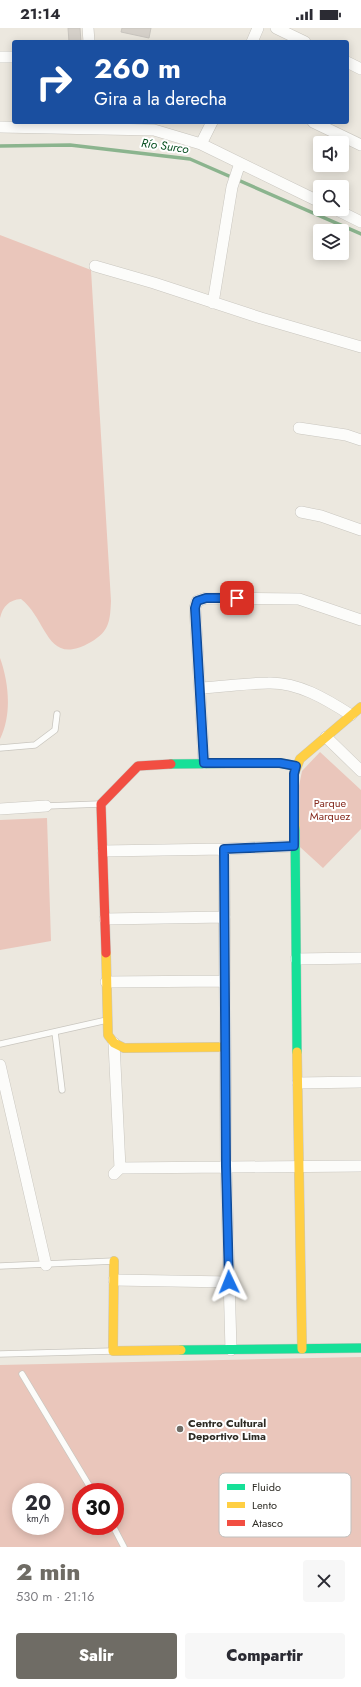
<!DOCTYPE html>
<html lang="es">
<head>
<meta charset="utf-8">
<style>
	:root { --surface:#fff; --page:#f7f7f7; --text:#2b2b33; --muted:#7c7c81; --accent:#6f6c65 }
	body { margin:0; font-family:Jost,sans-serif; background:var(--page); color:var(--text); height:100vh; display:flex; flex-direction:column; font-size:15px; white-space:nowrap }
	* { box-sizing:border-box; margin:0 }
	p { font-size:13px; color:var(--muted) }
	.icon { flex:none; width:22px; height:22px; fill:none; stroke:currentColor; stroke-width:2; stroke-linecap:round; stroke-linejoin:round }
	.map { position:relative; height:1519px; overflow:hidden }
	.sheet { display:flex; flex-direction:column; background:var(--surface); flex:1 }
	.sheet>* { flex:none }
	.guide { position:absolute; left:12px; top:12px; width:337px; height:84px; border-radius:4px; box-shadow:0 2px 10px #0003; background:#1a4fa0; color:#fff; overflow:hidden }
	.controls { position:absolute; left:313px; top:108px; display:grid; gap:8px }
	.controls a { display:grid; place-items:center; width:36px; height:36px; border-radius:4px; background:var(--surface); box-shadow:0 2px 10px #0003; font-size:20px }
	.speed { position:absolute; left:12px; top:1455px; display:flex; gap:8px; font-size:20px; font-weight:700; text-align:center }
	.speed>* { display:grid; place-content:center; width:52px; height:52px; border-radius:50%; background:var(--surface); box-shadow:0 2px 10px #0003; line-height:1 }
	.speed small { font-size:10px; font-weight:400 }
	.speed .limit { border:6px solid #d22; background:#fff; color:#111 }
	.pin { position:absolute; display:grid; place-items:center; width:34px; height:34px; color:#fff; margin:-17px; border-radius:8px; box-shadow:0 2px 6px #0006 }
	.me { position:absolute; width:44px; margin:-22px; rotate:358deg; stroke-linejoin:round; filter:drop-shadow(0 0 3px #0008) }
	.turn { display:flex; align-items:center; gap:14px; height:84px; padding:0 16px; font-size:18px }
	.turn .icon { width:52px; height:52px; stroke-width:2.5 }
	.turn b { display:block; font-size:28px; line-height:34px }
	.round { display:grid; place-items:center; flex:none; width:42px; height:42px; border-radius:4px; background:var(--page) }
	.head { display:flex; align-items:center; justify-content:space-between; height:68px; padding:0 16px }
	h1 { font-size:24px; font-weight:800; line-height:30px; color:var(--accent) }
	.cta { display:flex; gap:8px; margin-top:auto; padding:8px 16px }
	.cta a { flex:1; height:46px; border-radius:4px; background:var(--accent); color:#fff; font-size:16px; font-weight:800; line-height:46px; text-align:center }
	.cta a+a { background:var(--page); color:var(--text) }
	.status { display:flex; justify-content:space-between; align-items:center; height:28px; padding:0 20px; background:var(--surface); direction:ltr }
	.status svg { height:11px; fill:currentColor }
	.map>svg:first-child { display:block }
	.green { fill:#eac6bb; fill-rule:evenodd }
	.lines { fill:none; stroke-linecap:round; stroke-linejoin:round }
	.stream { stroke:#8bb48e; stroke-width:3.5 }
	.building { fill:#d5d0c9; stroke:#c9c5bf }
	.lane-casing { stroke:#c9c6bf; stroke-width:7 }
	.street-casing { stroke:#c9c6bf; stroke-width:12 }
	.fast-casing { stroke:#c9c6bf; stroke-width:10 }
	.slow-casing { stroke:#c9c6bf; stroke-width:10 }
	.jam-casing { stroke:#c9c6bf; stroke-width:10 }
	.lane { stroke:#fcfcfa; stroke-width:5.5 }
	.street { stroke:#fcfcfa; stroke-width:11 }
	.fast { stroke:#16e098; stroke-width:9 }
	.slow { stroke:#ffcf43; stroke-width:9 }
	.jam { stroke:#f24e42; stroke-width:9 }
	.route-casing { stroke:#114b97; stroke-width:10 }
	.route { stroke:#1a73e8; stroke-width:7 }
	.poi-dot { fill:#6f6c65; stroke:#fff; stroke-width:1.5 }
	.labels { text-anchor:middle; dominant-baseline:central; stroke-width:4; stroke-linejoin:round; paint-order:stroke }
	.park-label { font-size:11px; fill:#852a1e; stroke:#fff }
	.poi-label { font-size:11px; font-weight:bold; fill:#2c2a23; stroke:#fff; text-anchor:start }
	.water-label { font-size:12px; font-style:italic; fill:#054e1e; stroke:#fff }
	.key { fill:#fff; stroke:#c0bfbd; stroke-width:1 }
	.key-label { font-size:11px; fill:#2c2a23 }
</style>
</head>
<body>
<div class="status"><b>21:14</b><svg viewBox="0 0 49 12"><path d="M0 12V9h3v3zM5 12V6h3v6zM10 12V3h3v9zM15 12V0h3v12zM26 1h20v11H26zM47 4h2v5h-2z"/></svg></div>
<div class="map">
<svg width="361" height="1519" viewBox="0 0 361 1519">
	<rect width="100%" height="100%" fill="#ece8df"/>
	<path class="green" d="M0 207 91 242 111 573C110 592 110 603 91 614 46 640 48 592 21 571 9 572 3 578 0 590Z
		M0 630C9 655 12 687 0 711Z
		M320 724 361 762V801L323 840 300 819 299 758 302 743Z
		M47 790 51 913 0 922V792Z
		M361 1329V1519H0V1337ZM21 1464H55V1498H21ZM81 1464H115V1498H81Z"/>
	<g class="lines">
		<path class="stream" d="M0 118 70 117 190 131 361 206"/>
	</g>
	<path class="building" d="M68 0H80L81 14H69Z
		M122 0H151L149 10 121 4Z"/>
	<g class="lines">
		<g class="lane-casing">
			<path id="lane" d="M0 720 35 717 55 702 57 686
				M46 778 100 776
				M55 1004 62 1062
				M0 1016 107 992
				M0 1238 114 1233
				M0 1326 113 1323
				M22 1346 93 1464
				M113 1498 124 1519"/>
		</g>
		<g class="street-casing">
			<path id="street" d="M88 0 89 14
				M276 0 305 14
				M252 14 258 0
				M0 29H14
				M347 34 361 41
				M313 94 361 117
				M0 99 154 102 201 116 320 174
				M201 116 212 94
				M335 181 361 194
				M95 238 154 255 261 290 361 319
				M213 275 232 159 240 135
				M299 400 346 407 361 412
				M301 484 321 488 361 502
				M200 660C222 659 245 655 268 655 298 654 326 671 351 687
				M326 709 361 743
				M204 735 195 580 197 573 206 570 299 571 361 592
				M0 781 46 778
				M224 821 226 1138 231 1322
				M103 823 224 821 294 818
				M105 891 225 889
				M296 931 361 930
				M106 954 225 953
				M114 1015 120 1140
				M0 1037 46 1237
				M298 1055 361 1054
				M114 1146 120 1140 361 1138
				M114 1252 229 1254"/>
		</g>
		<g class="fast-casing">
			<path id="fast" d="M171 736 280 735 296 738
				M295 800 297 1024
				M181 1322 361 1320"/>
		</g>
		<g class="slow-casing">
			<path id="slow" d="M295 800 294 746 300 731 361 679
				M106 925 108 1007 114 1015 124 1020 225 1019
				M297 1024 302 1321
				M114 1233 113 1323 181 1322"/>
		</g>
		<g class="jam-casing">
			<path id="jam" d="M106 925 101 776 138 738 171 736"/>
		</g>
		<use href="#lane" class="lane"/>
		<use href="#street" class="street"/>
		<use href="#fast" class="fast"/>
		<use href="#slow" class="slow"/>
		<use href="#jam" class="jam"/>
	</g>
	<g class="lines">
		<g class="route-casing">
			<path id="route" d="M229 1254 226 1138 224 821 294 818V746L296 738 280 735H204L195 580 197 573 206 570H237"/>
		</g>
		<use href="#route" class="route"/>
	</g>
	<circle class="poi-dot" cx="180" cy="1401" r="4"/>
	<g class="labels">
		<g class="park-label">
			<text x="330" y="775">Parque<tspan x="330" dy="13">Marquez</tspan></text>
		</g>
		<g class="poi-label">
			<text x="188" y="1395">Centro Cultural<tspan x="188" dy="13">Deportivo Lima</tspan></text>
		</g>
		<g class="water-label">
			<text transform="translate(165 118) rotate(8)">Río Surco</text>
		</g>
	</g>
	<rect x="219" y="1445" width="132" height="64" rx="6" class="key"/>
	<rect x="227" y="1456" width="18" height="6" fill="#16e098"/>
	<rect x="227" y="1474" width="18" height="6" fill="#ffcf43"/>
	<rect x="227" y="1492" width="18" height="6" fill="#f24e42"/>
	<g class="key-label">
		<text x="252" y="1463">Fluido</text>
		<text x="252" y="1481">Lento</text>
		<text x="252" y="1499">Atasco</text>
	</g>
</svg>
<div class="controls">
<a><svg class="icon" aria-label="sound" viewBox="0 0 24 24"><path d="M4 9h4l5-4v14l-5-4H4zM17 9q2 3 0 6"/></svg></a>
<a><svg class="icon" aria-label="search" viewBox="0 0 24 24"><circle cx="10" cy="10" r="6"/><path d="M15 15l6 6"/></svg></a>
<a><svg class="icon" aria-label="layers" viewBox="0 0 24 24"><path d="M12 4l9 5-9 5-9-5zM3 14l9 5 9-5"/></svg></a>
</div>
<div class="speed"><div>20<small>km/h</small></div><div class="limit">30</div></div>
<div class="pin" style="left:237px;top:570px;background:#d93025"><svg class="icon" aria-label="arrive" viewBox="0 0 24 24"><path d="M6 21V4h12l-3 4 3 4H6"/></svg></div>
<svg class="me" style="left:229px;top:1254px" viewBox="-20 -20 40 40"><path d="M0-17L14 15 0 8-14 15z" fill="#1a73e8" stroke="#fff" stroke-width="4"/></svg>
<div class="guide">
<div class="turn"><svg class="icon" aria-label="right" viewBox="0 0 24 24"><path d="M7 20v-9h11M14 6l5 5-5 5"/></svg><div><b>260 m</b>Gira a la derecha</div></div>
</div>
</div>
<section class="sheet">
<div class="head"><div><h1>2 min</h1><p>530 m · 21:16</p></div><a class="round"><svg class="icon" aria-label="close" viewBox="0 0 24 24"><path d="M6 6l12 12M18 6L6 18"/></svg></a></div>
<div class="cta"><a>Salir</a><a>Compartir</a></div>
</section>
</body>
</html>
